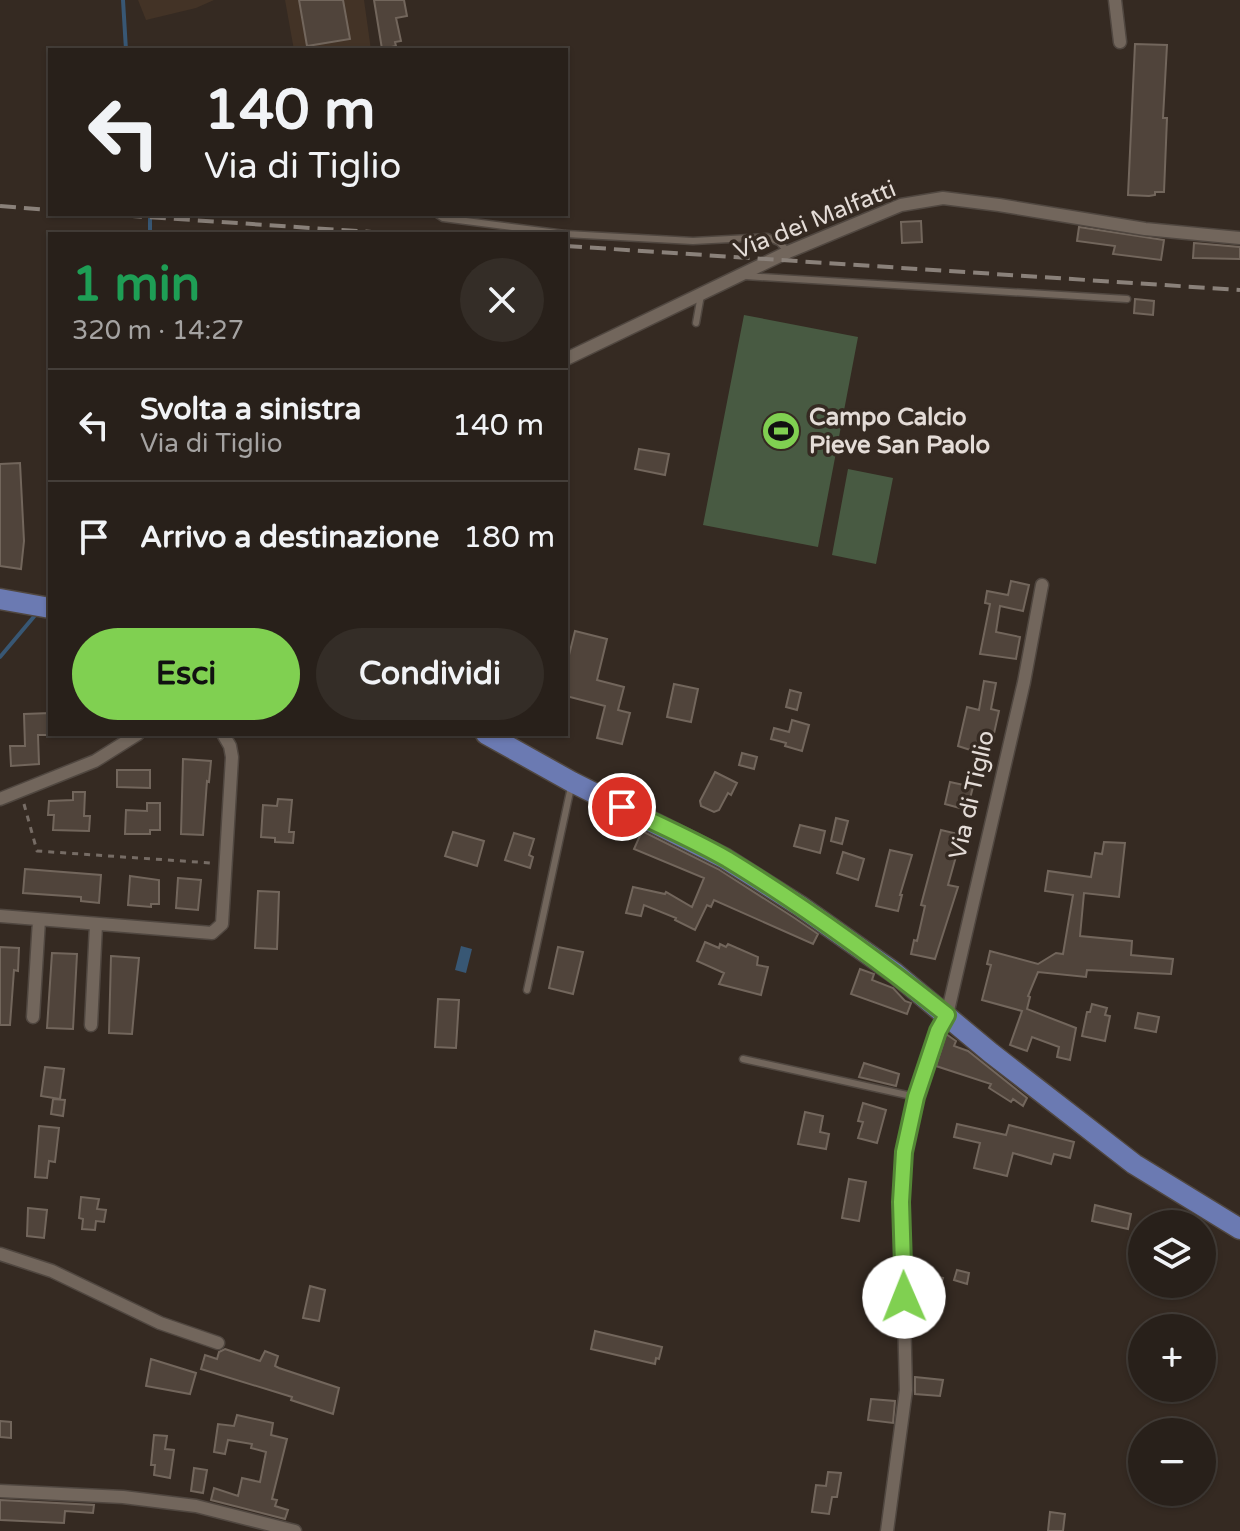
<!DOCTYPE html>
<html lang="it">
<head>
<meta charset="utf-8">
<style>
	:root { --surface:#28201a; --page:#342d27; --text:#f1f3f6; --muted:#a5a3a2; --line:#443e39; --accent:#80d051 }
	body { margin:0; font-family:"Varela Round",sans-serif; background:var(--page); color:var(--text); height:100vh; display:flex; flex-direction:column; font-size:30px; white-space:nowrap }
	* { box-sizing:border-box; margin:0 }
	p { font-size:26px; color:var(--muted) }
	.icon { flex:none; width:44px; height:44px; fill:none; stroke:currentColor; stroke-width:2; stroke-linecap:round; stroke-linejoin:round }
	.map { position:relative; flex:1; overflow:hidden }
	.panel { position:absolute; left:48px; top:232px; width:520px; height:504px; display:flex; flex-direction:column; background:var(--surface); border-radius:0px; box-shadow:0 2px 6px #0004,0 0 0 2px var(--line) }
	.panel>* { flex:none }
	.top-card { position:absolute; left:48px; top:48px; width:520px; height:168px; border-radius:0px; box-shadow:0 2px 6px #0004,0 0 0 2px var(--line); background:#28201a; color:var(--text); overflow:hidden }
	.controls { position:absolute; left:1128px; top:1210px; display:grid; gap:16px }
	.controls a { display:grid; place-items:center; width:88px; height:88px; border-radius:50%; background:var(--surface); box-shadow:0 2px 6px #0004,0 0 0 2px var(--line); font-size:40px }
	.pin { position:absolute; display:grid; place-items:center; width:68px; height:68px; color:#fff; margin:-34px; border:4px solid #fff; border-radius:50%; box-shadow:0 2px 8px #0007 }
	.me { position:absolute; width:88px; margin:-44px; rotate:359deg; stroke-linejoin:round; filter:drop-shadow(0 0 6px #0008) }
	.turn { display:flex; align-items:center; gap:28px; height:168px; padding:0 24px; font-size:36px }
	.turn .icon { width:104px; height:104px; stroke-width:2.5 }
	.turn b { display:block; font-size:56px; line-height:68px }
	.round { display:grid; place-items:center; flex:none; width:84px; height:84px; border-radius:42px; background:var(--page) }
	.summary { display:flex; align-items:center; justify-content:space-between; height:136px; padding:0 24px }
	h1 { font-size:48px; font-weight:800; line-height:60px; color:#1e9e55 }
	.cta { display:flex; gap:16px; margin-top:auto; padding:16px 24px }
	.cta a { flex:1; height:92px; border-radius:48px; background:var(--accent); color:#111; font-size:32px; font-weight:800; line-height:92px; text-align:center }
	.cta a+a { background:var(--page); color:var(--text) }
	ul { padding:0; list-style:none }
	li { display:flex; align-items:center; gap:24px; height:112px; padding:0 24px; border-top:2px solid var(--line) }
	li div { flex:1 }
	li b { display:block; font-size:30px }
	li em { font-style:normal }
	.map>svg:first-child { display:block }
	.built { fill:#433326 }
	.green { fill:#485a42 }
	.water { fill:#385774 }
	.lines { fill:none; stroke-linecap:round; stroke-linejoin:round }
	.stream { stroke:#385774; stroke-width:4 }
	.building { fill:#50443b; stroke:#72665c; stroke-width:2 }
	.service-casing { stroke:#504740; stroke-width:9 }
	.minor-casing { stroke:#504740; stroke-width:15 }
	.primary-casing { stroke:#504740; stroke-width:23 }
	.path { stroke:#766c65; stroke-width:3; stroke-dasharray:6 6; stroke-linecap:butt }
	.service { stroke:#72665c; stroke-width:6 }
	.minor { stroke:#72665c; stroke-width:12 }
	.primary { stroke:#6b7ab2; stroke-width:20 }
	.rail { stroke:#8a817a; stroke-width:4; stroke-dasharray:16 8; stroke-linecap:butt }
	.route-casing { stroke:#538735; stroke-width:20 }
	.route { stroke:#80d051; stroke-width:14 }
	.labels { text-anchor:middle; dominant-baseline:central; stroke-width:7; stroke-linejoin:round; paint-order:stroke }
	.street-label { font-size:24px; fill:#e4dcd7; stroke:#352a22 }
	.poi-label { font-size:24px; font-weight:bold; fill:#e4dcd7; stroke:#352a22; text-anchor:start }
</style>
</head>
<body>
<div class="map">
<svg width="1240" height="1531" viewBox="0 0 1240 1531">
	<rect width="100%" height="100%" fill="#352a22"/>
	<path class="built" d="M138 0H214L196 8 146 20Z
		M285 0H364L371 50H294Z"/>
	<path class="green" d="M744 315 858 337 818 547 703 525Z
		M848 469 893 478 876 564 832 555Z"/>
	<path class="water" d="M461 946 472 949 466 973 455 970Z"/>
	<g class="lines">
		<path class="stream" d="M123 0 126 50
			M150 214V234
			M0 657 37 613"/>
	</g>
	<path class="building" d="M299 0H343L350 39 307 46Z
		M374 0H404L407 16 396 18 401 41 395 42 396 46 382 49Z
		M1135 44 1167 45 1163 118H1167L1164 192H1155V195L1149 196 1128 195Z
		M921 221 922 242 902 243 901 222Z
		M1079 227 1164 240 1161 260 1113 254 1115 246 1077 241Z
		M1194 243 1240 247V259L1193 258Z
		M1135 299 1154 301 1153 315 1134 313Z
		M639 449 669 454 665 475 635 469Z
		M20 463 24 541 21 569 0 566V464Z
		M1011 581 1029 585 1023 611 1000 606 996 632 1020 637 1016 659 980 654 990 604 985 603 987 591 1008 595Z
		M575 631 607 639 597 680 624 687 618 710 630 713 622 744 597 738 605 706 566 696V667Z
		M984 681 996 683 991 709 999 711 989 756 958 746 967 707 979 710Z
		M674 684 698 689 691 722 667 717Z
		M790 690 801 693 797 710 786 707Z
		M50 713V735H38L39 764 11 766 10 746H25L24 714Z
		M792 720 809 725 802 751 785 746 786 743 771 739 774 728 789 732Z
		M742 753 757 757 754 769 739 765Z
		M183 759 211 761 209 782 207 781 203 835 181 834Z
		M117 770H150V788L117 787Z
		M715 772 737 783 731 795 728 793 719 810 714 812 701 806 700 801Z
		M950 782 973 787 967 810 945 804Z
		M73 792H85L84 816H90L89 831 53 830 54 815H48L49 801 73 800Z
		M278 799 292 800 289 832H294L293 843 275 842V838L261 837 263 805 277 806Z
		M147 803H160V830H150V834H125L126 810 147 811Z
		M836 818 848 821 842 844 831 841Z
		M800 825 825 831 820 853 794 846Z
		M941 830 962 835 948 885 958 887 935 959 911 954 914 940 917 941 925 906 921 905Z
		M642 831 718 869 793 917 818 934 813 944 714 900 711 907 707 905 695 930 675 920 676 918 644 905 641 916 626 913 633 887 665 894 666 892 692 907 704 878 634 849Z
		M453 832 484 841 477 866 445 856Z
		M514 833 534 839 529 855 533 857 530 868 505 860Z
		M1104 842 1125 843 1119 897 1084 893 1080 936 1132 941 1131 955 1173 959 1171 974 1087 970 1086 977 1038 972 1028 996 1030 997 1027 1009 1076 1028 1070 1060 1057 1057 1059 1047 1032 1037 1027 1051 1010 1045 1022 1011 982 1000 991 965 987 964 990 951 1038 964 1056 953 1063 954 1073 895 1045 891 1048 871 1091 877 1095 853 1102 854Z
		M890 850 912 855 900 895H902L898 911 876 906Z
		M843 852 864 859 858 880 837 873Z
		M25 869 101 875 99 903 81 901V897L23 893Z
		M130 876 159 880V904H151V907L128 905Z
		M178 878 201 880 198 910 176 908Z
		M258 891 279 892 277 949 255 948Z
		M705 942 719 948 720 944 726 947 728 944 758 957 757 965 768 967 761 995 719 984 724 973 697 961Z
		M0 947 19 948 18 971 14 970 10 1025H0Z
		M558 947 583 952 573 994 549 988Z
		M52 953 77 954 73 1029 47 1028Z
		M111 956 139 958 132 1034 109 1033Z
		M860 969 874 974 872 980 893 988 905 1001 911 1003 907 1014 851 994Z
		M438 999 459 1000 456 1048 435 1047Z
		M1092 1004 1107 1008 1105 1015 1110 1016 1105 1041 1082 1036 1087 1012H1090Z
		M1138 1013 1159 1017 1156 1032 1135 1028Z
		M946 1034 956 1041 954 1046 968 1051 1027 1098 1023 1106 1013 1099 1011 1102 989 1088 991 1084 936 1066Z
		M864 1063 899 1074 896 1086 859 1077Z
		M45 1067 64 1069 60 1099 41 1096Z
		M53 1099 65 1100 63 1116 51 1114Z
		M863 1103 886 1110 877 1143 858 1138 863 1122 858 1121Z
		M805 1112 823 1116 820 1132 829 1134 826 1149 798 1144Z
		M957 1124 1006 1135 1009 1125 1074 1142 1070 1158 1054 1154 1051 1164 1013 1153 1007 1176 974 1168 980 1143 954 1137Z
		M39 1126 59 1128 55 1162 49 1161 47 1178 35 1177Z
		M849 1179 866 1182 859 1221 842 1218Z
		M81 1197 99 1199 97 1209 106 1210 104 1222 96 1221 95 1230 82 1229 83 1219 79 1218Z
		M1095 1205 1131 1214 1128 1229 1092 1221Z
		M28 1208 47 1210 44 1238 27 1236Z
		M957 1270 969 1273 967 1284 954 1280Z
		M920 1272 943 1278 936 1302 914 1296Z
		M310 1286 325 1290 319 1321 303 1318Z
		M595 1331 662 1347 659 1359 656 1358 655 1364 591 1349Z
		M225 1349 260 1361 265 1351 278 1356 275 1366 279 1368 339 1388 333 1414 291 1400 292 1397 201 1369 205 1355 217 1359 219 1352Z
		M151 1359 196 1373 190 1394 146 1386Z
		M915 1377 943 1380 940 1396 915 1394Z
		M871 1399 895 1401 893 1423 868 1420Z
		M237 1415 273 1423 271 1435 287 1439 272 1499 277 1500 275 1506 288 1510 285 1519 211 1500 214 1488 238 1496 242 1478 260 1482 266 1452 251 1448 252 1444 228 1440 225 1454 214 1452 218 1424 234 1426Z
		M0 1421 11 1422V1438L0 1437Z
		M154 1435 167 1436 165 1449 174 1450 170 1478 154 1475 155 1465H151Z
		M194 1468 207 1470 203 1493 191 1491Z
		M828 1472 841 1473 837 1497H832L829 1514 812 1512 816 1485 826 1486Z
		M0 1500 94 1505 93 1513 65 1511 64 1523 0 1520Z
		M1050 1512 1065 1514 1063 1531H1048Z"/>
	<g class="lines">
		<g class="service-casing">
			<path id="service" d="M437 214 443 218 565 234
				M566 234 693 241 767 237 779 242 788 252
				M745 276 1127 299
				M696 323 701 295
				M527 990 571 787
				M743 1059 916 1097"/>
		</g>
		<g class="minor-casing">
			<path id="minor" d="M1115 0 1120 42
				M566 359 788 252 901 205 943 198 999 205 1145 229 1240 238
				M0 799 95 761 138 734
				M0 916 212 933 222 924 232 757 230 746 223 734
				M33 1017 39 920
				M91 1025 96 925
				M0 1254 52 1271 160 1323 218 1343
				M0 1491 123 1497 196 1506 295 1531
				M887 1531 906 1390 901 1202 904 1152 916 1097 938 1031 947 1015 1024 682 1042 585"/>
		</g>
		<g class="primary-casing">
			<path id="primary" d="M0 599 50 608
				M486 734 572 782 724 858 800 906 895 973 991 1053 1134 1164 1240 1229"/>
		</g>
		<path class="path" d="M24 804 37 851 211 863"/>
		<use href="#service" class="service"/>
		<use href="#minor" class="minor"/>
		<use href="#primary" class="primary"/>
		<path class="rail" d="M0 206 50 210
			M102 214 401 234
			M566 246 1240 290"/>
	</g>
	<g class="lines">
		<g class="route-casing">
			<path id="route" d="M622 807C657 824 694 840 727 859 804 906 877 959 947 1015L938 1031 916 1097 904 1152 901 1202 904 1297"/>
		</g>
		<use href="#route" class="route"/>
	</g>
	<defs>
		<g id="stadium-disc" transform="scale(2)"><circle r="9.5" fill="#80d051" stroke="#352a22"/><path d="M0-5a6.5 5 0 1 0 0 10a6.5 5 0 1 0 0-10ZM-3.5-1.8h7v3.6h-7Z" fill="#111"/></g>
	</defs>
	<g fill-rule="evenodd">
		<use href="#stadium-disc" x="781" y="431"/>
	</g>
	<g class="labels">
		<g class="street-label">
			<text transform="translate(815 220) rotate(-22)">Via dei Malfatti</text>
			<text transform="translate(972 795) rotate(-77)">Via di Tiglio</text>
		</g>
		<g class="poi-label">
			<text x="809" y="417">Campo Calcio<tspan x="809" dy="28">Pieve San Paolo</tspan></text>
		</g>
	</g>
</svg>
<div class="controls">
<a><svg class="icon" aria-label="layers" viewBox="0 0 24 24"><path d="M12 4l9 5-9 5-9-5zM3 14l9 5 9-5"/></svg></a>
<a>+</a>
<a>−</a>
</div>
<div class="pin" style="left:622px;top:807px;background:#d93025"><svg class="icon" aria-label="arrive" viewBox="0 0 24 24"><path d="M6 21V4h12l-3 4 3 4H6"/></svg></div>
<svg class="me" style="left:904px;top:1297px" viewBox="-20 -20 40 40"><circle r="19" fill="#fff"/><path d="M0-13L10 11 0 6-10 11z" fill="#80d051"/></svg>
<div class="top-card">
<div class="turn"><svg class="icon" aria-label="left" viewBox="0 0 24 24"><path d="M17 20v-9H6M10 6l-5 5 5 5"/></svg><div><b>140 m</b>Via di Tiglio</div></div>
</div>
<section class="panel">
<div class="summary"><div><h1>1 min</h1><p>320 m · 14:27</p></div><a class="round"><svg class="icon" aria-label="close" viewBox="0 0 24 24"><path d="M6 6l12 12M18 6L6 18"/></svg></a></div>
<ul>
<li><svg class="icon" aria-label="left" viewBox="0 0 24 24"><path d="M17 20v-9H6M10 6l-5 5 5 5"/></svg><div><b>Svolta a sinistra</b><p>Via di Tiglio</p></div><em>140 m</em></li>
<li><svg class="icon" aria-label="arrive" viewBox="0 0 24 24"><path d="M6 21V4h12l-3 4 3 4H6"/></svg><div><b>Arrivo a destinazione</b></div><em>180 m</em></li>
</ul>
<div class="cta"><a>Esci</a><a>Condividi</a></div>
</section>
</div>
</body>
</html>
